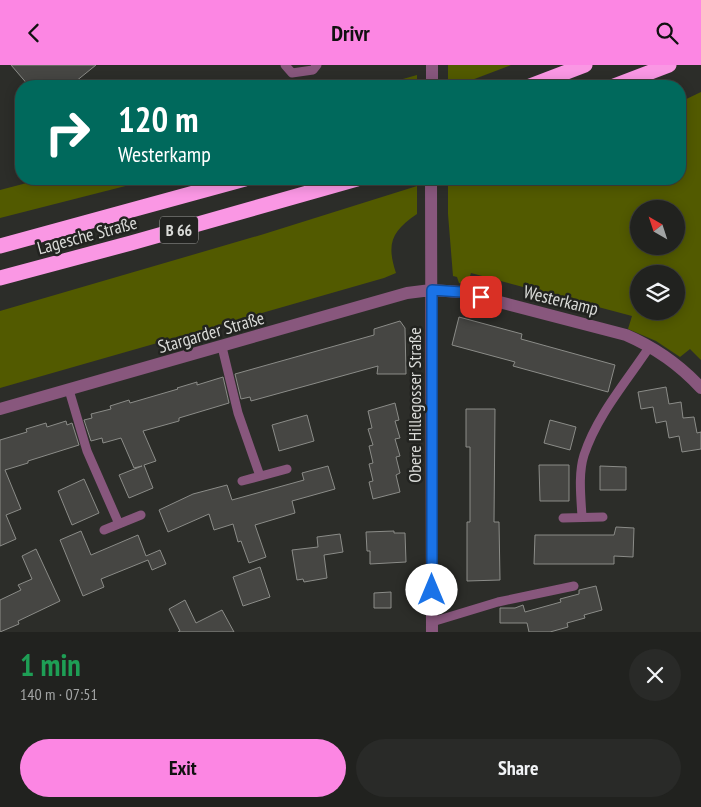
<!DOCTYPE html>
<html lang="en">
<head>
<meta charset="utf-8">
<style>
	:root { --surface:#21221f; --page:#292a28; --text:#f1f3f6; --muted:#a2a4a4; --line:#3e3f3d; --accent:#fc86e3 }
	body { margin:0; font-family:"PT Sans Narrow",sans-serif; background:var(--page); color:var(--text); height:100vh; display:flex; flex-direction:column; font-size:19px; white-space:nowrap }
	* { box-sizing:border-box; margin:0 }
	p { font-size:16px; color:var(--muted) }
	.icon { flex:none; width:28px; height:28px; fill:none; stroke:currentColor; stroke-width:2; stroke-linecap:round; stroke-linejoin:round }
	.map { position:relative; height:567px; overflow:hidden }
	.side { display:flex; flex-direction:column; background:var(--surface); flex:1 }
	.side>* { flex:none }
	.hud { position:absolute; left:15px; top:15px; width:671px; height:105px; border-radius:20px; box-shadow:0 2px 12px #0003,0 0 0 1px var(--line); background:#00695c; color:#fff; overflow:hidden }
	.needle { width:32px; rotate:321deg }
	.buttons { position:absolute; left:630px; top:135px; display:grid; gap:10px }
	.buttons a { display:grid; place-items:center; width:55px; height:55px; border-radius:50%; background:var(--surface); box-shadow:0 2px 12px #0003,0 0 0 1px var(--line); font-size:25px }
	.pin { position:absolute; display:grid; place-items:center; width:42px; height:42px; color:#fff; margin:-21px; border-radius:10px; box-shadow:0 2px 8px #0006 }
	.me { position:absolute; width:55px; margin:-28px; rotate:0deg; stroke-linejoin:round; filter:drop-shadow(0 0 4px #0008) }
	.turn { display:flex; align-items:center; gap:18px; height:105px; padding:0 20px; font-size:22px }
	.turn .icon { width:65px; height:65px; stroke-width:2.5 }
	.turn b { display:block; font-size:35px; line-height:42px }
	.round { display:grid; place-items:center; flex:none; width:52px; height:52px; border-radius:26px; background:var(--page) }
	.overview { display:flex; align-items:center; justify-content:space-between; height:85px; padding:0 20px }
	h1 { font-size:30px; font-weight:700; line-height:38px; color:#1e9e55 }
	.primary-button { display:flex; gap:10px; margin-top:auto; padding:10px 20px }
	.primary-button a { flex:1; height:58px; border-radius:30px; background:var(--accent); color:#111; font-size:20px; font-weight:700; line-height:58px; text-align:center }
	.primary-button a+a { background:var(--page); color:var(--text) }
	header { display:flex; justify-content:space-between; align-items:center; height:65px; padding:0 20px; background:var(--accent); color:#111; font-size:22px; font-weight:700 }
	.map>svg:first-child { display:block }
	.forest { fill:#525a00; fill-rule:evenodd }
	.building { fill:#464643; stroke:#8b8c88 }
	.lines { fill:none; stroke-linecap:round; stroke-linejoin:round }
	.lane { stroke:#88577d; stroke-width:9 }
	.street { stroke:#88577d; stroke-width:12 }
	.highway { stroke:#fa97e4; stroke-width:15 }
	.route-casing { stroke:#114b97; stroke-width:12 }
	.route { stroke:#1a73e8; stroke-width:9 }
	.labels { text-anchor:middle; dominant-baseline:central; stroke-width:5; stroke-linejoin:round; paint-order:stroke }
	.shield { fill:#222320; stroke:#a3a4a1; stroke-width:1 }
	.shield-label { font-size:16px; font-weight:bold; fill:#dadbd8 }
	.street-label { font-size:18px; fill:#dadbd8; stroke:#222320 }
</style>
</head>
<body>
<header><svg class="icon" aria-label="back" viewBox="0 0 24 24"><path d="M15 5l-7 7 7 7"/></svg>Drivr<svg class="icon" aria-label="search" viewBox="0 0 24 24"><circle cx="10" cy="10" r="6"/><path d="M15 15l6 6"/></svg></header>
<div class="map">
<svg width="701" height="567" viewBox="0 0 701 567">
	<rect width="100%" height="100%" fill="#2c2d29"/>
	<path class="forest" d="M448 0H511L456 21H448Z
		M417 10V21H378Z
		M701 27V295L690 284 680 292 656 276 628 264 632 251 471 208 467 220 459 218 457 212 453 211 448 149V114H680V37ZM639 144H676V181H639ZM639 209H676V246H639Z
		M42 114H153L0 153V125Z
		M417 121V149C392 166 386 178 396 208L384 213 0 323V246L264 169Z"/>
	<path class="building" d="M11 0H96L70 21H29Z
		M459 252 522 269 521 274 615 300 608 327 513 301 515 297 452 280Z
		M400 256 405 263 406 309H377L378 301 251 336 250 332 241 334 235 309 374 270V264Z
		M223 312 229 338 179 353V356L143 366 156 396 144 400 153 423 129 433 119 410 142 401 134 403 121 373 103 378 102 373 91 376 84 355 92 353 91 349 111 344 110 341 129 335 130 338 178 324 177 323 197 317V320Z
		M666 322 669 339 681 337 683 353 694 352 697 368 701 367V384L682 387 679 371 669 373 666 356 656 358 653 342 641 344 638 327Z
		M395 338 399 355 395 356 400 373 395 374 400 391 396 392 400 408 396 410 400 427 373 434 369 417 373 416 369 399 373 398 369 381 373 380 368 364 372 363 368 346Z
		M466 344H495L494 457H499L500 515 467 516V457H470V382H466Z
		M307 350 314 376 279 386 272 360Z
		M550 355 576 362 570 385 544 378Z
		M66 356 67 360 72 358 79 380 28 396V398L5 405 21 444 6 450 16 474 0 481V375L27 367 26 364 46 358 47 362Z
		M539 400H569V436H540Z
		M328 401 335 424 292 436 295 448 255 460 266 492 249 498 241 476 238 477 233 459 214 465 209 449 168 467 159 445 193 429 227 420 232 435 304 415 302 408Z
		M600 401 626 402V425H600Z
		M84 414 99 448 72 460 58 426Z
		M616 462 634 463 633 492 614 491V499H534L535 470H614Z
		M81 466 91 490 138 470 146 491 160 485 166 499 152 505 148 495 101 514 104 522 83 531 60 475Z
		M394 466V468H405L406 497 370 499V486H367L366 467Z
		M340 469 343 487 324 490 327 513 304 517 303 514 297 515 292 485 318 482 317 472Z
		M36 484 60 536 18 556 19 559 0 567V535L21 525 18 520 32 514 22 491Z
		M260 502 270 532 243 541 233 512Z
		M596 521 602 545 584 550 585 553 567 558 568 562 550 567H529L527 558H500V543H515L523 540 525 547 561 537 560 534 579 529V525Z
		M391 527V543H374V528Z
		M185 535 196 558 222 545 234 567H178L180 566 169 544Z"/>
	<g class="lines">
		<path class="lane" d="M285 0 292 8 313 5 317 0
			M222 282 238 348 260 411
			M69 325 87 386 119 459
			M242 416 287 404
			M582 452C581 433 578 409 584 390 597 350 627 316 650 281
			M563 453 603 452
			M104 465 141 450
			M432 557 498 537 574 521"/>
		<path class="street" d="M432 21V0
			M431 114 432 567
			M0 344 407 228 431 225 461 227 626 270C656 283 679 299 701 323"/>
		<path class="highway" d="M530 21 585 0
			M614 21 669 0
			M0 181 245 114
			M0 213 131 178 357 114"/>
	</g>
	<g class="lines">
		<g class="route-casing">
			<path id="route" d="M432 525V225L461 227 481 232"/>
		</g>
		<use href="#route" class="route"/>
	</g>
	<g class="labels">
		<rect class="shield" x="160" y="151.5" width="38" height="27" rx="4"/>
		<g class="shield-label">
			<text x="179" y="165">B 66</text>
		</g>
		<g class="street-label">
			<text transform="translate(87 170) rotate(-15)">Lagesche Straße</text>
			<text transform="translate(561 235) rotate(14)">Westerkamp</text>
			<text transform="translate(211 267) rotate(-16)">Stargarder Straße</text>
			<text transform="translate(414 340) rotate(-90)">Obere Hillegosser Straße</text>
		</g>
	</g>
</svg>
<div class="buttons">
<a><svg class="needle" viewBox="-14 -14 28 28"><path d="M0-13l5 13h-10z" fill="#e53935"/><path d="M0 13l5-13h-10z" fill="#a2a4a4"/></svg></a>
<a><svg class="icon" aria-label="layers" viewBox="0 0 24 24"><path d="M12 4l9 5-9 5-9-5zM3 14l9 5 9-5"/></svg></a>
</div>
<div class="pin" style="left:481px;top:232px;background:#d93025"><svg class="icon" aria-label="arrive" viewBox="0 0 24 24"><path d="M6 21V4h12l-3 4 3 4H6"/></svg></div>
<svg class="me" style="left:432px;top:525px" viewBox="-20 -20 40 40"><circle r="19" fill="#fff"/><path d="M0-13L10 11 0 6-10 11z" fill="#1a73e8"/></svg>
<div class="hud">
<div class="turn"><svg class="icon" aria-label="right" viewBox="0 0 24 24"><path d="M7 20v-9h11M14 6l5 5-5 5"/></svg><div><b>120 m</b>Westerkamp</div></div>
</div>
</div>
<section class="side">
<div class="overview"><div><h1>1 min</h1><p>140 m · 07:51</p></div><a class="round"><svg class="icon" aria-label="close" viewBox="0 0 24 24"><path d="M6 6l12 12M18 6L6 18"/></svg></a></div>
<div class="primary-button"><a>Exit</a><a>Share</a></div>
</section>
</body>
</html>
